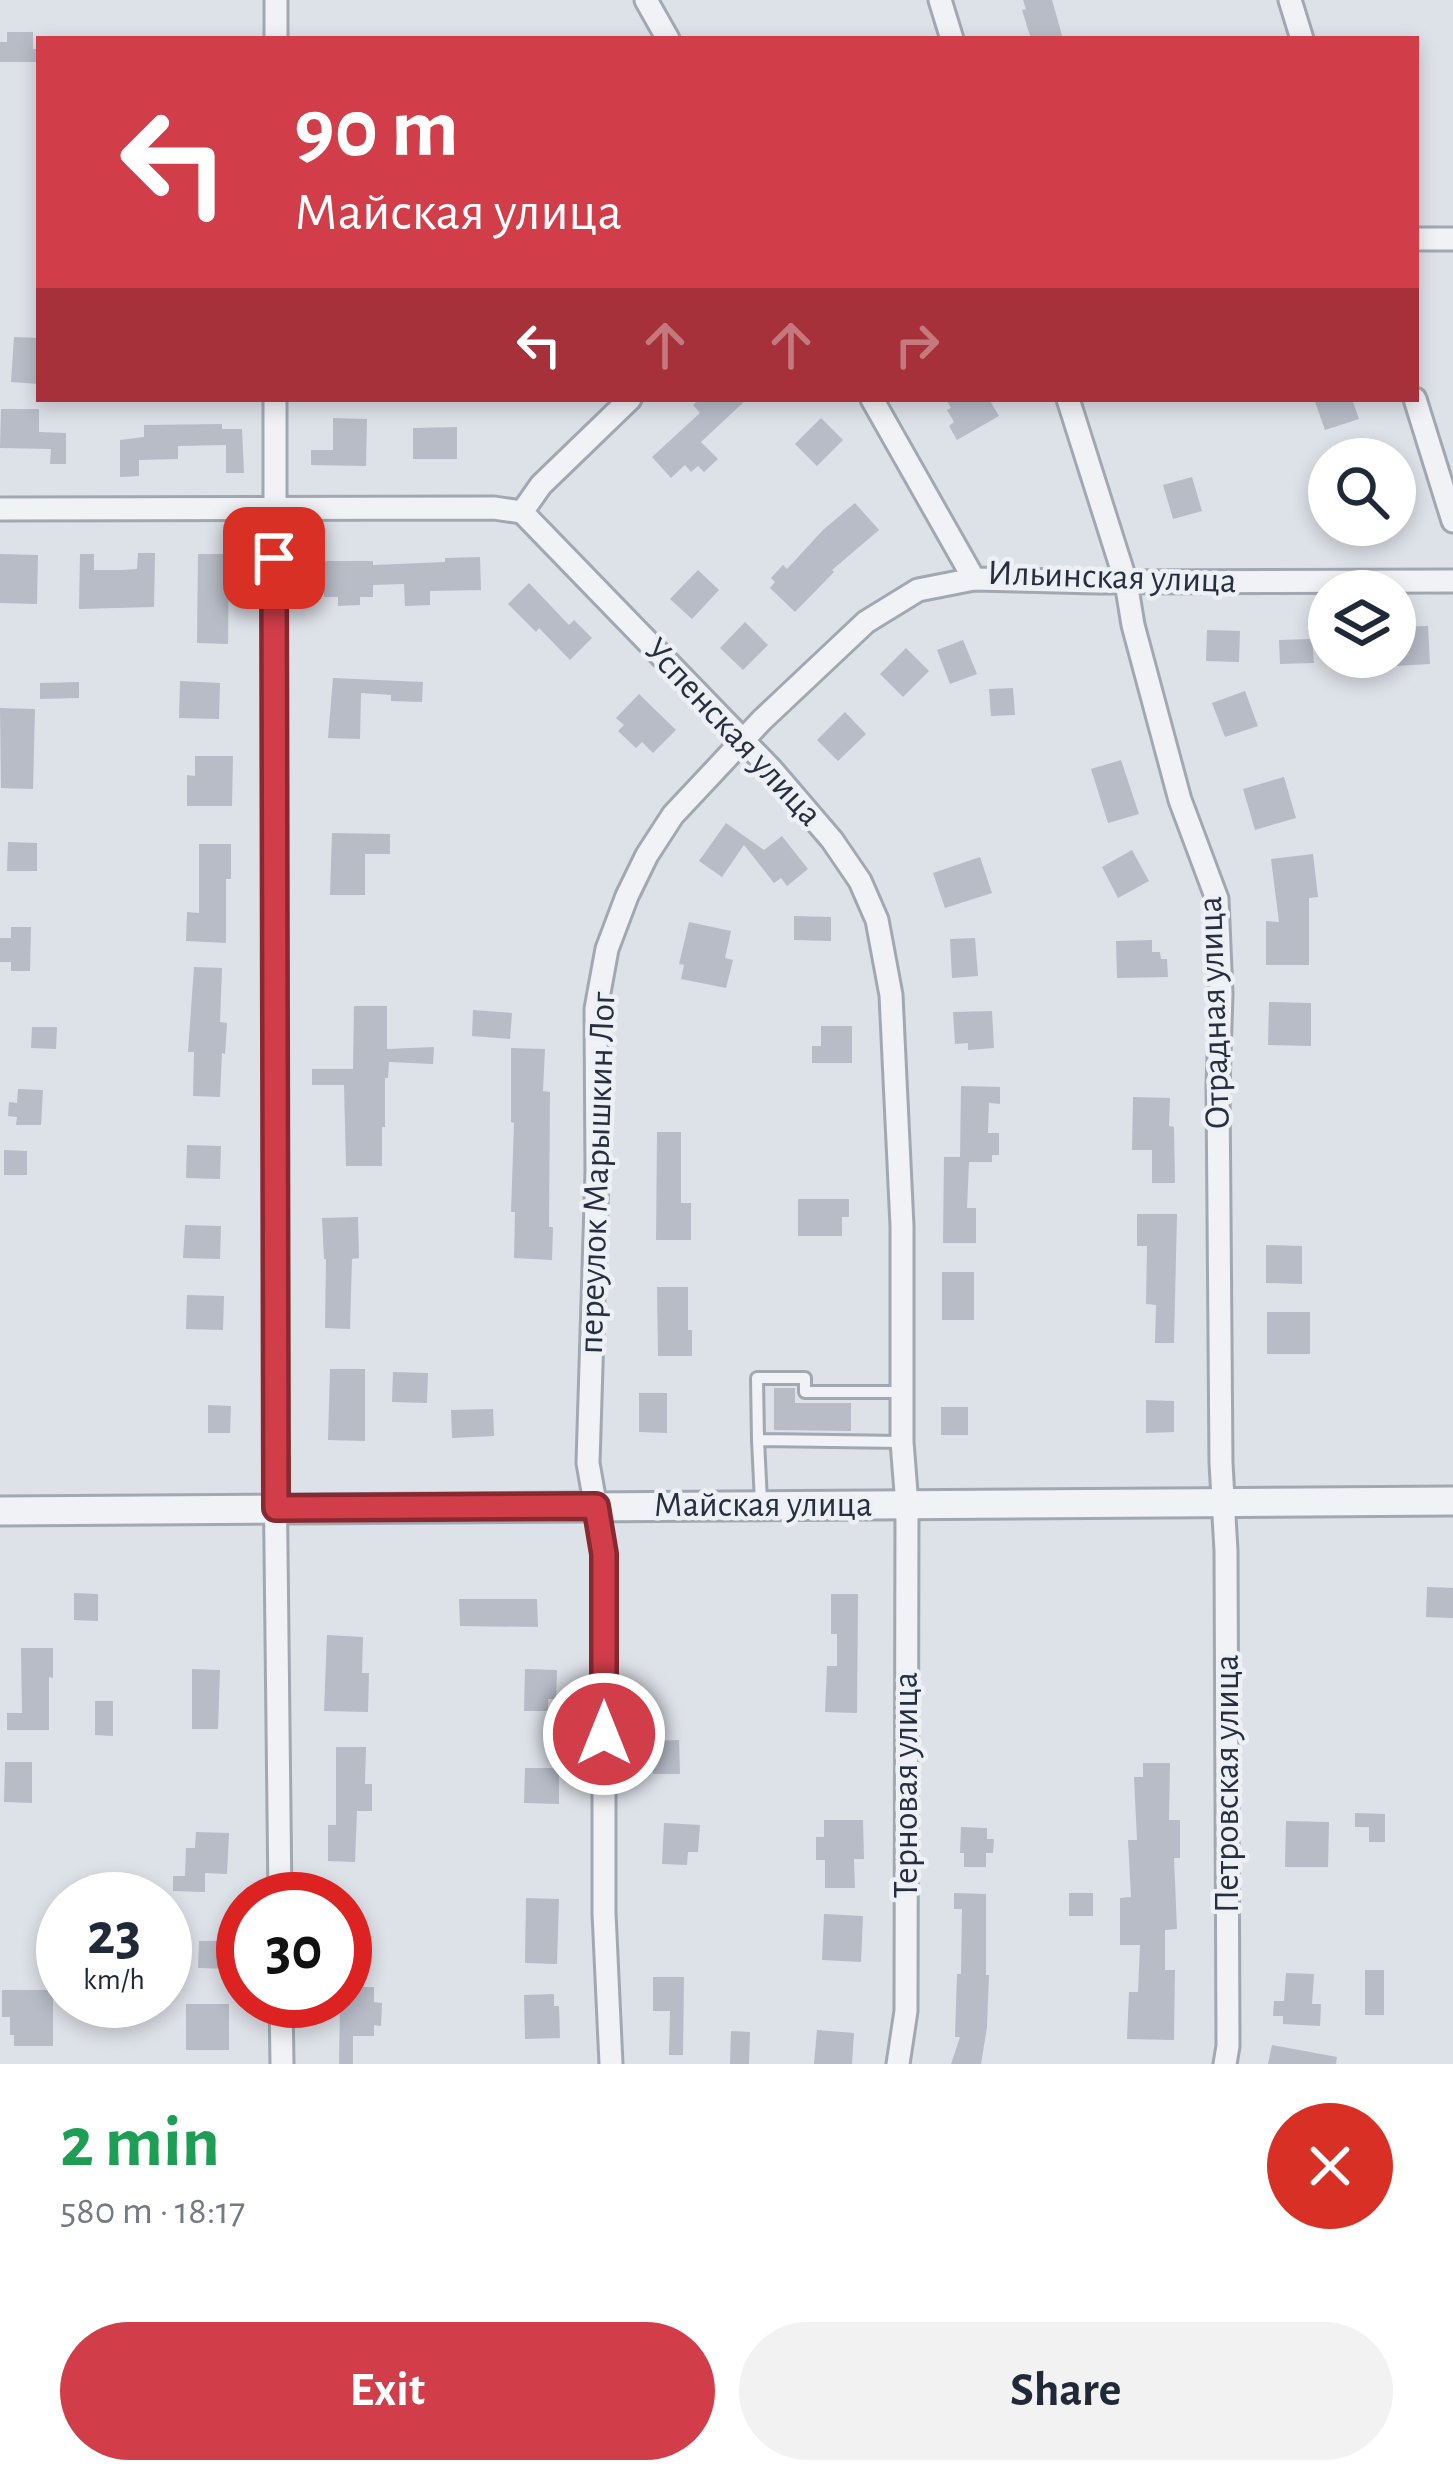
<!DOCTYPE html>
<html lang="en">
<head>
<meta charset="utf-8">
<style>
	:root { --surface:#fff; --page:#f2f2f3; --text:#1f2937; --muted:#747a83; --accent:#d13e4a }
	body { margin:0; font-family:"Alegreya Sans",sans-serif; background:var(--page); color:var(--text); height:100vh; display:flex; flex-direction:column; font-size:45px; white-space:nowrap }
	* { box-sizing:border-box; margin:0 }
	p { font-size:39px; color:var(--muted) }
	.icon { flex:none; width:66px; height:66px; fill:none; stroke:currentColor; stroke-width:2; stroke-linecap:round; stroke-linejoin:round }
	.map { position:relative; height:2064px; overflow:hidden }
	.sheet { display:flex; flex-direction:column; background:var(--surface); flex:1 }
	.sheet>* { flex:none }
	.guide { position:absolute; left:36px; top:36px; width:1383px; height:366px; border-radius:0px; box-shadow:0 6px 18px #0003; background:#d13e4a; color:#fff; overflow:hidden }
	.tools { position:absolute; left:1308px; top:438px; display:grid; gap:24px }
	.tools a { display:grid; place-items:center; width:108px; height:108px; border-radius:50%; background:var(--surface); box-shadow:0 6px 18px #0003; font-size:60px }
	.speed { position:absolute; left:36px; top:1872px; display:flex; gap:24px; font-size:60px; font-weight:700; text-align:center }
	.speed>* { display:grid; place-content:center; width:156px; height:156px; border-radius:50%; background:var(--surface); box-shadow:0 6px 18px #0003; line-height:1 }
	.speed small { font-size:30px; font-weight:400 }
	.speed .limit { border:18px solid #d22; background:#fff; color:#111 }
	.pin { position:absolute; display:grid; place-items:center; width:102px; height:102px; color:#fff; margin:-51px; border-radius:24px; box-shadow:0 6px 18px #0006 }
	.me { position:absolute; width:132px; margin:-66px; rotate:0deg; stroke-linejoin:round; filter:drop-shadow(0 0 9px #0008) }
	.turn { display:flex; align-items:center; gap:42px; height:252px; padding:0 60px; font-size:54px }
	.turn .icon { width:156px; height:156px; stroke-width:2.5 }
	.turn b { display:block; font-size:84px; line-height:102px }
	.lanes { display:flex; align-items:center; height:114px; padding:0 60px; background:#0003; justify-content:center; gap:60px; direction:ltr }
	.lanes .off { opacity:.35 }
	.round { display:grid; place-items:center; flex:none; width:126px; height:126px; border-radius:63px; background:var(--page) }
	.head { display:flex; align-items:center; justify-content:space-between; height:204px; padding:0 60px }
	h1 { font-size:72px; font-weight:600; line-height:90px; color:#1e9e55 }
	.button { display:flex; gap:24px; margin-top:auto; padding:24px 60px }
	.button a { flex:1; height:138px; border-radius:72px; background:var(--accent); color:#fff; font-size:48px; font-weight:600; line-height:138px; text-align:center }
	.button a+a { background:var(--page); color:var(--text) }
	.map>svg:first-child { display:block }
	.building { fill:#b7bcc7 }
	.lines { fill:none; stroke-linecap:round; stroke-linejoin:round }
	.service-casing { stroke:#a2a8b2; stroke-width:16 }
	.minor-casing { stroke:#a2a8b2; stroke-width:27 }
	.tertiary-casing { stroke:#a2a8b2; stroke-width:33 }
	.service { stroke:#f0f2f6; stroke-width:10 }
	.minor { stroke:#f0f2f6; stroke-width:21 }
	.tertiary { stroke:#f0f2f6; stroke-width:27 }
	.route-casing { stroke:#882830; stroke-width:30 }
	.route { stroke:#d13e4a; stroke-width:21 }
	.labels { text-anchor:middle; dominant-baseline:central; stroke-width:9; stroke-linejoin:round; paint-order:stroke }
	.street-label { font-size:36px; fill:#262e3f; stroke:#edf0f5 }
</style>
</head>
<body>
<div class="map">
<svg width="1453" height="2064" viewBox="0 0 1453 2064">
	<rect width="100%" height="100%" fill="#dde1e8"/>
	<path class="building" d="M1023 0H1052L1063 39H1031L1022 10 1026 9Z
		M7 32H33V49H39V62H0V42H7Z
		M14 337 39 338V384L11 382Z
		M700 399H747L701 442 718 459 704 472 698 466 691 472 685 465 671 478 652 457 700 413 693 405Z
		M946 399H989L999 416 957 440 949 426 954 422 947 410 951 408Z
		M1314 399H1352L1359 419 1325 430Z
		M1 409H39V432L66 433V464H50L51 449 0 448Z
		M333 418 367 419 366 466 311 465V450H333Z
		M821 418 843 440 817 466 795 444Z
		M222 424V429H242L244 473H226V445L178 446V459L139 460V476L120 477V440L144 437V425Z
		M457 427V459H413V428Z
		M1192 477 1202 511 1173 519 1163 485Z
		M855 503 879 530 832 570 834 572 795 612 770 588 775 582 771 578 783 565 787 569 823 530Z
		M138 553H155L154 607 79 609 80 554H94V570H123L137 569Z
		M0 554 38 555 37 604 0 603Z
		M198 554H229L228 644 197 643Z
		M480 557 481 590 430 591V605L405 606 404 584 373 585V597H360V605L338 606V597H324V561H373V565L445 562V558Z
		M698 570 719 590 692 619 670 599Z
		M529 583 569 625 574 620 592 638 570 660 539 628 536 632 508 604Z
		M745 622 768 645 743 670 720 648Z
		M1428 626 1430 664 1395 666V627Z
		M1207 630 1240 631 1239 662 1206 661Z
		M1312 639 1314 663 1280 664 1279 640Z
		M963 640 977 674 950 684 937 650Z
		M906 648 929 671 903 697 880 674Z
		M333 678 423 682 422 702 391 701V695L361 693 360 739 328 738Z
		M180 681 220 683 219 719 179 718Z
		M79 682V698L40 699V683Z
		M1013 688 1015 715 991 716 989 689Z
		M1245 691 1258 726 1225 737 1212 703Z
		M639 694 676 730 653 753 642 742 636 748 618 731 624 725 616 718Z
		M0 708 35 709 33 789 1 788Z
		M845 712 866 734 838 761 817 740Z
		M195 756H233L232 806H187V775L195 776Z
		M1121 760 1139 814 1108 823 1091 769Z
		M1284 777 1296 818 1255 830 1243 789Z
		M726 823 764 850 782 836 808 869 787 886 781 878 774 883 744 845 722 877 699 861Z
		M332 833 390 834V854H365V895H330Z
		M8 842 37 843V871H7Z
		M199 844H231V879H226V943L186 941 187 912 199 913Z
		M1132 850 1149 881 1118 898 1102 867Z
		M1313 854 1318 897 1309 898V965H1266V921L1279 922 1271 859Z
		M980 857 992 893 945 908 933 873Z
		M794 916 831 917V941L794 940Z
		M689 922 731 931 725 958 733 960 726 988 681 979 684 965 679 964Z
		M11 927H31L30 971H11V962H0V938H11Z
		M975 938 978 976 952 978 950 939Z
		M1152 940V952H1160L1161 959H1167L1168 977 1117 978 1116 941Z
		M194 967 222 968 220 1022 227 1023 225 1054 222 1053 220 1097 193 1096 194 1052H188Z
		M1269 1002 1311 1003V1046L1268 1045Z
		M354 1006H387V1049L434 1047 433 1064 389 1062 388 1078H385V1127H382V1166H346L344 1085H312V1069H353Z
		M473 1010 512 1013 510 1039 472 1036Z
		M992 1011 994 1048 968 1050V1043L955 1044 953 1012Z
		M821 1026H852V1063H812V1046H821Z
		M32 1027H57L56 1049 31 1048Z
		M511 1048 545 1049 543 1091 550 1092 549 1227H553L552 1260 514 1258 515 1212H511L514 1123 511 1122Z
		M961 1086 1000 1087V1104L989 1103 988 1133H999V1155H992V1162H969L967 1208H976V1243H943L944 1157H960Z
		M18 1089 43 1090 41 1125H16L17 1117 8 1116 9 1102 17 1103Z
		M1133 1097 1170 1098 1169 1126 1174 1127 1175 1183H1152V1150H1132Z
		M657 1132H681V1203H691V1240H656Z
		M187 1145 221 1146 220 1179 186 1178Z
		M4 1150 27 1151V1175H4Z
		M798 1199H849V1217H842V1236H798Z
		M1137 1214H1177L1174 1343H1155L1156 1305 1146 1304 1147 1246H1137Z
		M358 1217 359 1258 352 1259 350 1329 325 1328 326 1259H324L322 1218Z
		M185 1225 221 1226 220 1259 183 1258Z
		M1266 1245 1302 1246V1284L1266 1283Z
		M942 1272H974V1320H942Z
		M657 1287H688V1330H692V1356H658Z
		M187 1295 224 1296 223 1330 186 1329Z
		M1267 1312H1310V1354H1267Z
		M330 1369H365V1441L328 1440Z
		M393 1372 428 1373 427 1403 392 1402Z
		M774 1388H795V1403H851V1431L774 1430Z
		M639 1393H667V1433L639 1432Z
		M1146 1400 1174 1401V1432L1146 1433Z
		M208 1405 231 1406 230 1433H208Z
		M941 1407H968V1435H941Z
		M493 1409 494 1436 452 1438 451 1410Z
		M1427 1587 1453 1588V1618L1426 1617Z
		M74 1593 98 1594V1621L74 1620Z
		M831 1594H858L857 1713 825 1712 827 1666H837V1634H831Z
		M459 1599H537L538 1627 460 1626Z
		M327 1635 363 1637 362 1673H369L368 1712 324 1711Z
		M21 1648H53V1678L49 1677V1730H7V1713H22Z
		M192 1669 220 1670 218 1729H192Z
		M525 1669 557 1670 556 1699H548V1711H524Z
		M95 1701H113V1736L95 1735Z
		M679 1740 680 1774H653L652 1741Z
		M336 1747H366L365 1784H372V1811H357L355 1862 328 1861V1825H336Z
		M5 1762H32V1803L4 1802Z
		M1143 1763H1170L1169 1820H1180V1858H1174L1177 1929 1165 1930V1970H1175L1174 2040 1127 2039 1129 1992H1138L1140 1945H1120V1898L1131 1897 1128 1840H1137L1134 1777H1143Z
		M525 1768H559V1804L524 1803Z
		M1355 1813 1385 1814V1842H1369V1827H1355Z
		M824 1820H863L864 1859H854L855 1888H825V1860H816V1837H824Z
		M1286 1821 1329 1822 1328 1867H1285Z
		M664 1823 700 1825 698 1852H688L687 1865 662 1864Z
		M961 1827 987 1828V1839H994L993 1853H986V1867H964V1853H960Z
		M196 1832 229 1833 227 1874 205 1873V1892L173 1891V1876H185L186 1848H195Z
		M954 1893 986 1894V1975H989L987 2027 981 2064H951L960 2037H955L957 1974H961L962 1909H954Z
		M1069 1893H1093V1916H1069Z
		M526 1898 559 1899 557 1964 525 1963Z
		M824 1914 863 1916 861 1962 822 1960Z
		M199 1941H231L230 1969 198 1968Z
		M1365 1970H1384V2015H1365Z
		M1286 1973 1314 1974 1312 2004H1321L1320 2026 1283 2024V2016H1273L1274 2001H1284Z
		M653 1977H684L683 2055H669L670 2011H653Z
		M345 1987H374V2002L382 2003 381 2026 374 2025V2036H353V2064H339L340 2001H345Z
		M2 1990H53V2046H14V2035H10V2017H2Z
		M554 1994V2006H559L560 2038 525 2039 524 1995Z
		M186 2004H229V2050H186Z
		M817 2030 854 2033 852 2064H814Z
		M731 2031 750 2032 749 2064H730Z
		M1272 2045 1337 2057 1336 2064H1268Z"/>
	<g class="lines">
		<g class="service-casing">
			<path id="service" d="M758 1440 757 1378H805V1392H902
				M761 1502 758 1440 902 1442"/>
		</g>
		<g class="minor-casing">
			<path id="minor" d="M646 0 668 39
				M940 0 952 39
				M1290 0 1302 39
				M276 39V0
				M1416 239H1453
				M275 399V1463L280 1899
				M872 399 974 579
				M1068 399 1126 582 1133 625 1180 800 1217 899 1221 994 1218 1087 1221 1463 1226 1551 1228 2046 1225 2064
				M1415 399 1453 521
				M0 509 494 508 522 512 772 770 832 840 860 881 877 920 891 995 902 1226V1442L907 1505 906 2011 898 2064
				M522 512 541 485 630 399
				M281 2001 282 2064
				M611 2064 604 1913V1554L588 1463 597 1172 596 1009 607 949 627 896 647 855 673 815 762 720 866 622 918 590 974 579 1098 582 1453 581"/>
		</g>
		<g class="tertiary-casing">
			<path id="tertiary" d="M0 1511 1453 1501"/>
		</g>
		<use href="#service" class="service"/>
		<use href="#minor" class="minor"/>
		<use href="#tertiary" class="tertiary"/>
	</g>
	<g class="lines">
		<g class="route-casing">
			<path id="route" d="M274 558 276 1508 596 1506 604 1554V1734"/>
		</g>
		<use href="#route" class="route"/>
	</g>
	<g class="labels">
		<g class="street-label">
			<text transform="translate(1112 577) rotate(2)">Ильинская улица</text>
			<text transform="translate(733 732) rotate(47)">Успенская улица</text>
			<text transform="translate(1214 1013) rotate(-92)">Отрадная улица</text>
			<text transform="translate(597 1173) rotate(-88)">переулок Марышкин Лог</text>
			<text x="763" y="1505">Майская улица</text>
			<text transform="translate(1227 1784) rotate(-90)">Петровская улица</text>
			<text transform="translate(906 1785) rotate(-90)">Терновая улица</text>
		</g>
	</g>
</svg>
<div class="tools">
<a><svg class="icon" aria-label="search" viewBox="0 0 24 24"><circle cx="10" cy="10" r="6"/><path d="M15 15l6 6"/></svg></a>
<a><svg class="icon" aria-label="layers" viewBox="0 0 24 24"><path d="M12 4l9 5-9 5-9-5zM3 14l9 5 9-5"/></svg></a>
</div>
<div class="speed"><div>23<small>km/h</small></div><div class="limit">30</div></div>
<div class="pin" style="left:274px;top:558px;background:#d93025"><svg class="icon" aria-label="arrive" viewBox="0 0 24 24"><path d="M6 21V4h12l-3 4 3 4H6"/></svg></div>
<svg class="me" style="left:604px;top:1734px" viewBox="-20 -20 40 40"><circle r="17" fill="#d13e4a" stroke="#fff" stroke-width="3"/><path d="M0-11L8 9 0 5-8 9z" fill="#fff"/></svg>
<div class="guide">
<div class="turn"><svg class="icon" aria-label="left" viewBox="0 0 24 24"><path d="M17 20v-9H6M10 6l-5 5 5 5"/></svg><div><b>90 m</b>Майская улица</div></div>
<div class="lanes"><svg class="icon" aria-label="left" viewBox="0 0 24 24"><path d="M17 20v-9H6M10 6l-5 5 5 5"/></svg><svg class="icon off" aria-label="ahead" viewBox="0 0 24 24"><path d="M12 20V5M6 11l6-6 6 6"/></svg><svg class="icon off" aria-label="ahead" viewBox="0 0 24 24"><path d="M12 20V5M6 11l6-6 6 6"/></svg><svg class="icon off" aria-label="right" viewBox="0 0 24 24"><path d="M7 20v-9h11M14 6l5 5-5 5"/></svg></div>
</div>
</div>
<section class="sheet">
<div class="head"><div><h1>2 min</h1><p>580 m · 18:17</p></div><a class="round" style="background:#d93025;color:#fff"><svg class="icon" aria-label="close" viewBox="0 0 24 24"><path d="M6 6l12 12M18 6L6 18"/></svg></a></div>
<div class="button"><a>Exit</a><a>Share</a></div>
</section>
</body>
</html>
